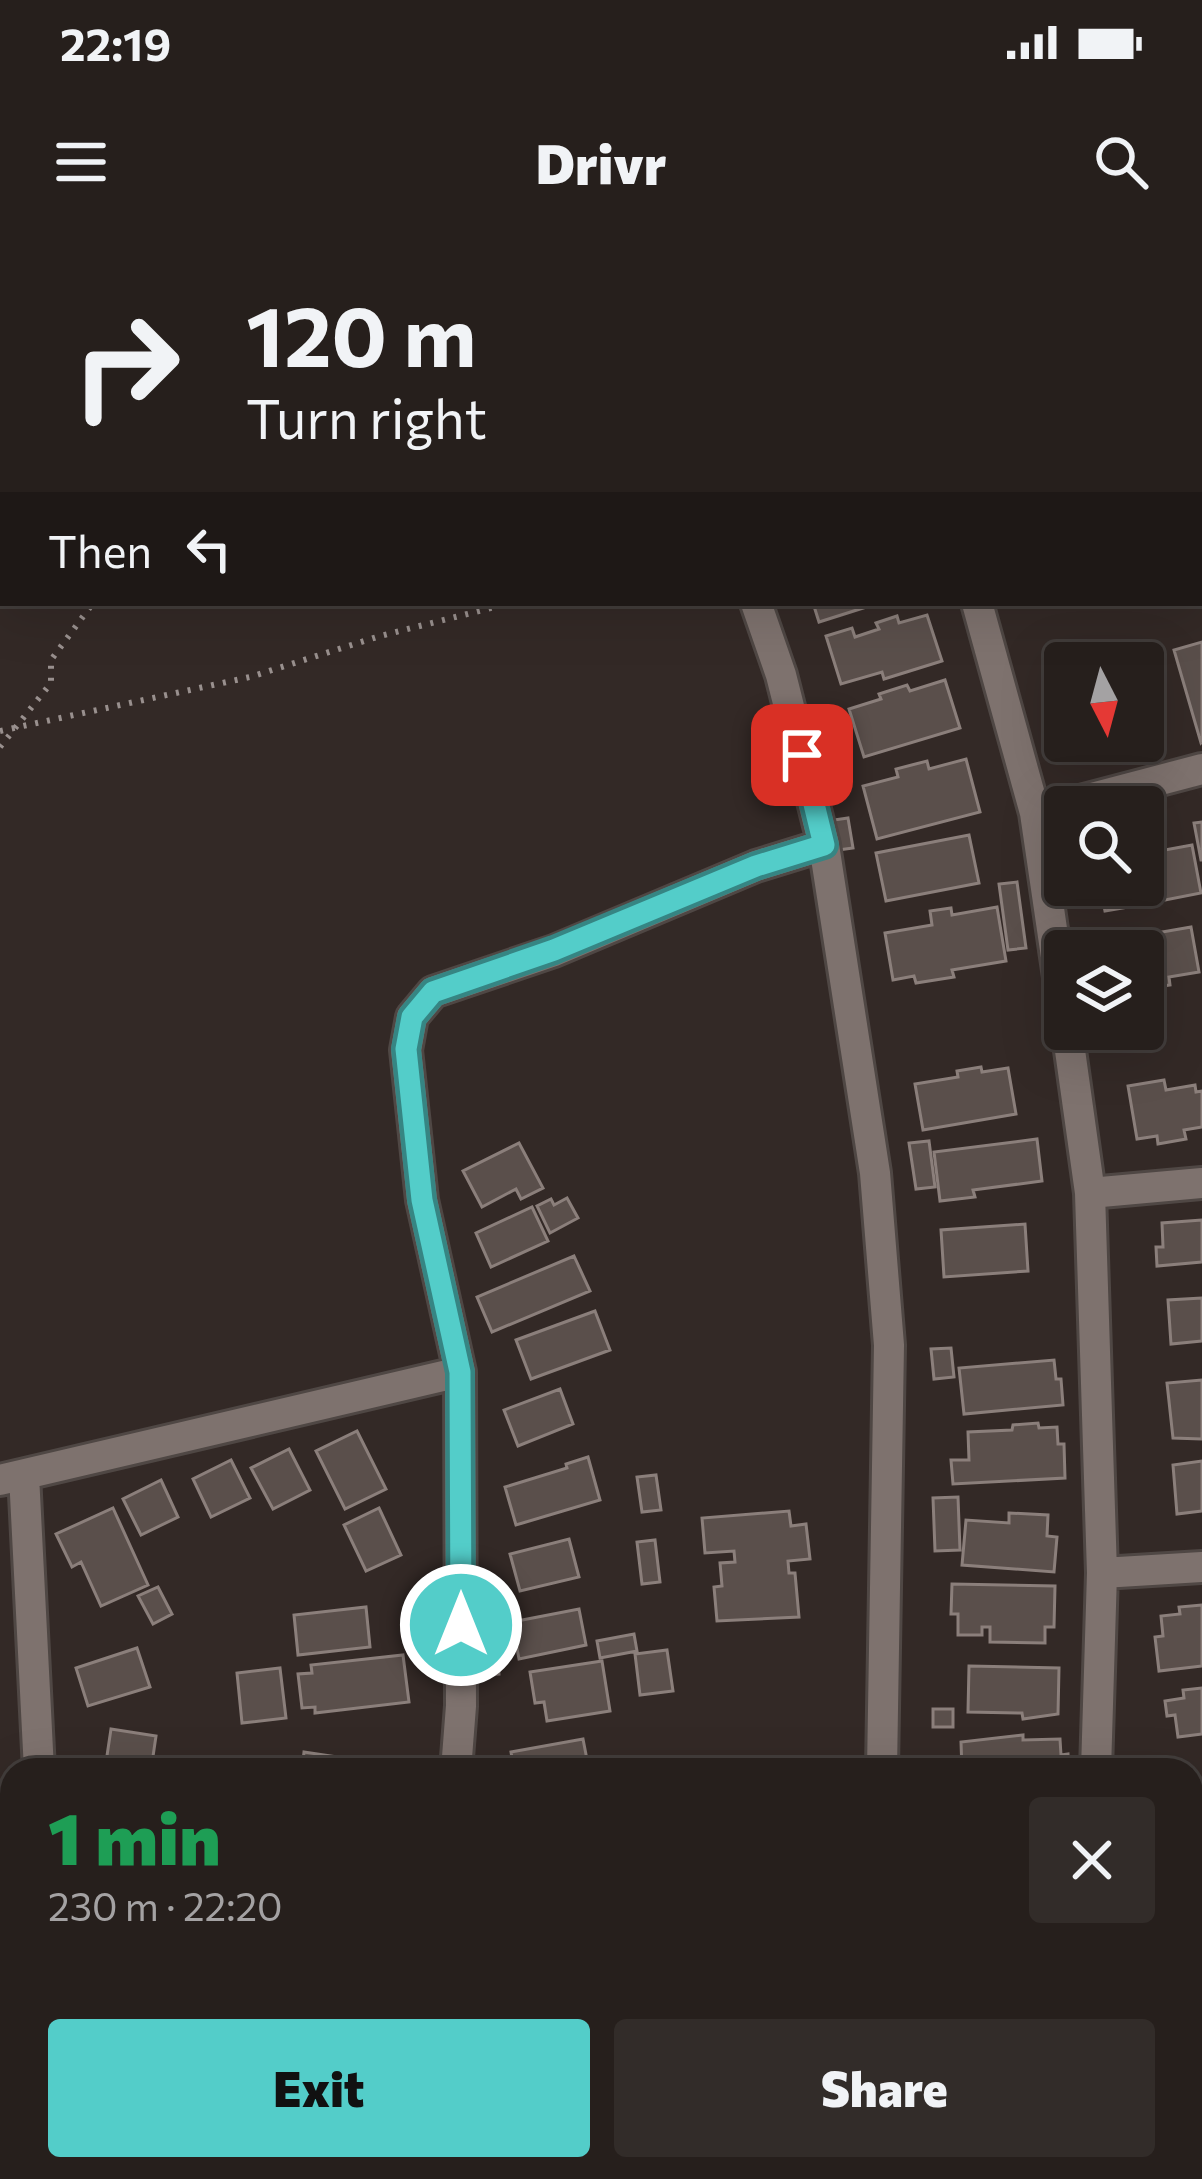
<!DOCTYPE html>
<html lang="en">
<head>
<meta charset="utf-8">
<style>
	:root { --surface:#261f1c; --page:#322c29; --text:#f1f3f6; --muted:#a4a2a3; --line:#423d3b; --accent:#53cdc9 }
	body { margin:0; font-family:Commissioner,sans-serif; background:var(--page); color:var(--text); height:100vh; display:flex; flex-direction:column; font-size:45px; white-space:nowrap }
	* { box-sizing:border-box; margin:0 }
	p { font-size:39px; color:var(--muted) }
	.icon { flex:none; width:66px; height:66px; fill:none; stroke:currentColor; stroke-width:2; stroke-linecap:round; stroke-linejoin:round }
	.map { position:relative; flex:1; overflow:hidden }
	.sheet { position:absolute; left:0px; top:1518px; width:1203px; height:423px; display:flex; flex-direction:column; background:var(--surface); border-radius:36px 36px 0 0; box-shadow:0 12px 48px #0002,0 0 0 3px var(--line) }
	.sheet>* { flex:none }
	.hud { position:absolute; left:0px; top:0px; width:1203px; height:366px; box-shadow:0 12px 48px #0002,0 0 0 3px var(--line); background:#261f1c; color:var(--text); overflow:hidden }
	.needle { width:78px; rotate:174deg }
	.fabs { position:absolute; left:1044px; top:402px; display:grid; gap:24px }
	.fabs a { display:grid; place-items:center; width:120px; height:120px; border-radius:12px; background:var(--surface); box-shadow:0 12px 48px #0002,0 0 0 3px var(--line); font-size:60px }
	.pin { position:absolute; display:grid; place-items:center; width:102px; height:102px; color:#fff; margin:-51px; border-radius:24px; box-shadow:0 6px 18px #0006 }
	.me { position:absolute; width:132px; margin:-66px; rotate:0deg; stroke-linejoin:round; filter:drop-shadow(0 0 9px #0008) }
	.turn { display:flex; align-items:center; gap:42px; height:252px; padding:0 48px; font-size:54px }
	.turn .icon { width:156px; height:156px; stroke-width:2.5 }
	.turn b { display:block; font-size:84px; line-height:102px }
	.then { display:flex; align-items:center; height:114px; padding:0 48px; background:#0003; gap:24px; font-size:45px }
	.round { display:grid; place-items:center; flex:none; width:126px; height:126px; border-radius:12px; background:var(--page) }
	.head { display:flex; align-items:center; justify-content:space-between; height:204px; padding:0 48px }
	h1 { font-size:72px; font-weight:800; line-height:90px; color:#1e9e55 }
	.action { display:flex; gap:24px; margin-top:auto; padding:24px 48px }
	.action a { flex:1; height:138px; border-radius:12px; background:var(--accent); color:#111; font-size:48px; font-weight:800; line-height:138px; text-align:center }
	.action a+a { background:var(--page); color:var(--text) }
	.status { display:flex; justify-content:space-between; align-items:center; height:84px; padding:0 60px; background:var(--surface); direction:ltr }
	.status svg { height:33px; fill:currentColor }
	header { display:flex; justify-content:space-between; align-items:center; height:156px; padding:0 48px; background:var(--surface); font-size:54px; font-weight:800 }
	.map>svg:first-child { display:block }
	.building { fill:#5a4f4b; stroke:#8b7f7b; stroke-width:3 }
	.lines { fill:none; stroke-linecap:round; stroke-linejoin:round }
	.street-casing { stroke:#4f4744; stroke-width:36 }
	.path { stroke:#99908e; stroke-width:6; stroke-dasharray:3 9; stroke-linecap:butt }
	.street { stroke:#7e726e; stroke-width:30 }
	.route-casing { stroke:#368583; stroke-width:30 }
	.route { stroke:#53cdc9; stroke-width:21 }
</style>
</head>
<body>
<div class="status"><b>22:19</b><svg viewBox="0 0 49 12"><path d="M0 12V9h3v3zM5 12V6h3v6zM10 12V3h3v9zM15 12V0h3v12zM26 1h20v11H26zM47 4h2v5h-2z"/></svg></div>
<header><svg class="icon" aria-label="menu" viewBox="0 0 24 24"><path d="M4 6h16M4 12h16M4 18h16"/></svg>Drivr<svg class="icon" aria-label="search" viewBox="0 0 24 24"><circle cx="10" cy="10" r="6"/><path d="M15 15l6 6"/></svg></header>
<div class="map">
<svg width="1202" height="1939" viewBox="0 0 1202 1939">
	<rect width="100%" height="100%" fill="#332926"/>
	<path class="building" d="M1015 0H1062L1064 3H1010Z
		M813 363H879L819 382Z
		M927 375 942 421 884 439 882 432 841 444 826 396 852 388 855 397 879 389 876 383 897 376 899 383Z
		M1202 402V502L1201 503 1174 410Z
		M945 440 960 488 864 517 849 469 881 459 879 454 907 445 910 451Z
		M966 519 980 572 877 599 863 546 898 537 896 529 927 521 929 529Z
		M848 578 853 608 838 610 834 580Z
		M1202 582V620H1201L1194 583Z
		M969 595 979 643 886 661 876 613Z
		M1192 605 1201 653 1160 661 1159 656 1146 659V664L1105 671 1100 645H1143V614Z
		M1017 642 1026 708 1008 710 999 644Z
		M997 667 1006 721 952 730 954 737 916 743 914 736 893 740 885 693 932 685 930 671 951 668 952 675Z
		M1191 687 1199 732 1169 737 1170 745 1143 749V711H1100L1099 703Z
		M981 827 982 832 1008 828 1016 874 923 890 915 844 958 837 957 831Z
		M1164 840 1166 850 1195 845 1196 852 1202 851V887L1184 890 1186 899 1158 904 1157 896 1137 899 1128 846Z
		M1037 899 1042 941 973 950 975 957 940 961 934 912Z
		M929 901 935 947 916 949 909 903Z
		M519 903 543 948 521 959 516 949 482 967 463 931Z
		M567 958 578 978 550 993 537 966 551 959 554 965Z
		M532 967 548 1001 491 1027 476 993Z
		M1202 980V1022L1157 1026 1156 1007H1163L1162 983Z
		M1025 984 1028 1031 944 1037 941 990Z
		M574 1016 590 1051 492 1092 477 1057Z
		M1202 1058V1101L1171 1104 1168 1060Z
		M595 1071 610 1110 531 1139 516 1100Z
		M951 1108 954 1137 934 1139 931 1109Z
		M1054 1120 1056 1139H1061L1063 1165 964 1174 959 1128Z
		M1202 1140V1199L1173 1198 1167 1143Z
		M560 1149 573 1184 518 1206 504 1170Z
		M1038 1183 1039 1188 1057 1187 1058 1204H1064L1065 1238 953 1244 951 1220H969L968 1192 1012 1190 1013 1185Z
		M357 1191 386 1249 345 1269 316 1211Z
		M289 1209 310 1250 273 1269 251 1228Z
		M588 1217 600 1260 516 1285 505 1247 567 1228 566 1224Z
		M231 1220 250 1258 211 1277 193 1239Z
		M1202 1221V1271L1177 1274 1173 1225Z
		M656 1235 661 1270 642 1272 637 1237Z
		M161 1240 178 1277 141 1295 123 1259Z
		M958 1257 960 1310 935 1311 933 1258Z
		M113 1268 148 1345 101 1366 81 1322 72 1327 56 1294Z
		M379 1268 401 1315 366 1331 344 1285Z
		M789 1271 791 1286 806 1284 810 1319 788 1321 789 1333H795L799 1377 717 1381 714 1347 722 1346 720 1323 735 1322 734 1311 705 1313 702 1278Z
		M1009 1273 1048 1275 1047 1296 1057 1297 1054 1332 962 1325 966 1280 1009 1283Z
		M569 1299 579 1337 520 1351 510 1314Z
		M655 1300 660 1342 642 1344 637 1302Z
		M952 1344 1055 1346 1054 1387H1045V1403L990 1402V1387H982V1395H958V1374H951Z
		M158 1347 172 1374 153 1384 138 1356Z
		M1202 1365V1426L1159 1431 1155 1397 1163 1396 1161 1376 1180 1374 1179 1367Z
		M366 1367 370 1407 298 1415 294 1375Z
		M579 1369 586 1405 519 1419 512 1382Z
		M634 1394 637 1411 600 1418 597 1401Z
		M137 1408 150 1447 88 1466 76 1428Z
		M667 1410 673 1451 640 1455 635 1414Z
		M498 1414 499 1434 480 1435 479 1415Z
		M403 1415 409 1462 315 1473V1467L302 1468 298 1434 312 1433 311 1425Z
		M602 1421 610 1471 547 1481 544 1462 535 1463 530 1432Z
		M969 1426 1059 1428 1058 1474 1023 1479 1022 1473 968 1472Z
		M280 1428 286 1478 242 1483 237 1433Z
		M1202 1448V1494L1178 1497 1175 1475 1167 1476 1165 1461 1184 1458 1183 1450Z
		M933 1469H953V1487H933Z
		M111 1489 156 1496 151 1530 105 1529Z
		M1023 1495V1500L1060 1499 1061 1515 1068 1514 1069 1530H962L961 1502Z
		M583 1499 589 1530H514L511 1512Z
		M304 1512 364 1521 363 1530H302Z
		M1202 1596V1649L1191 1650V1597Z
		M1191 1734H1199L1202 1740V1805L1191 1806Z
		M1191 1899H1202V1939H1127V1933L1119 1934 1118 1929H1191Z
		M61 1929H111L106 1939H79Z
		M460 1929H509V1935L460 1934Z
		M584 1929H604L603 1939H583Z"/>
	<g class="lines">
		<g class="street-casing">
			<path id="street" d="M602 0 603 3
				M855 0 857 3
				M1200 86 1202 85
				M756 363 781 435 824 605 875 933 889 1105 882 1530
				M977 363 1035 573 1065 778
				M1035 573 1202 529
				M1067 789 1090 953 1102 1333 1096 1530
				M1090 953 1202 943
				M24 1235 39 1530
				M0 1240 460 1132
				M1102 1333 1202 1327
				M456 1530 461 1466 460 1132 422 960 406 810 412 777 433 752 554 711 756 626 824 605
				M1191 1703H1202
				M0 1792 12 1730
				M398 1939 400 1929
				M824 1939 826 1929
				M1053 1939 1055 1929"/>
		</g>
		<path class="path" d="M254 0 255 3
			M0 491 250 437 380 396 511 363
			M0 507 51 443V420L93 363"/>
		<use href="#street" class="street"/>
	</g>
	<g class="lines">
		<g class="route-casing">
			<path id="route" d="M461 1385 460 1132 422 960 406 809 412 777 433 752 554 710 756 626 824 605 802 515"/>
		</g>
		<use href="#route" class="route"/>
	</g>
</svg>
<div class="fabs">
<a><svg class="needle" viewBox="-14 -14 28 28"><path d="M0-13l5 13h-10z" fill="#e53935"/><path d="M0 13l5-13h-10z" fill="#a4a2a3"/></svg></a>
<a><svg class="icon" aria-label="search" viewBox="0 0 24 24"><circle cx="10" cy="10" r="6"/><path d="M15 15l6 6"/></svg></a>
<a><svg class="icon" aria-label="layers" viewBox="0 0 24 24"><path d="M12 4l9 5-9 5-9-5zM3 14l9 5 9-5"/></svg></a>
</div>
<div class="pin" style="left:802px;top:515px;background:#d93025"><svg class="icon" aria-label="arrive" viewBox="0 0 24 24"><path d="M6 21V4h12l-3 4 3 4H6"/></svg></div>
<svg class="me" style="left:461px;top:1385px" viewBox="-20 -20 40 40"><circle r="17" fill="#53cdc9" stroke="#fff" stroke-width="3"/><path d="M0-11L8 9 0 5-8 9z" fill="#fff"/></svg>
<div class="hud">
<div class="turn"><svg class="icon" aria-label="right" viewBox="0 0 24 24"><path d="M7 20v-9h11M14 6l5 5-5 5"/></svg><div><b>120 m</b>Turn right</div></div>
<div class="then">Then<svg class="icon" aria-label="left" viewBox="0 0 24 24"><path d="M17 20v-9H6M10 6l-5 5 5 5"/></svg></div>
</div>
<section class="sheet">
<div class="head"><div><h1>1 min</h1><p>230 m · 22:20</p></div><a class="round"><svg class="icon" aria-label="close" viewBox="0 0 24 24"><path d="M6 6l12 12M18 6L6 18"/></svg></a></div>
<div class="action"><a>Exit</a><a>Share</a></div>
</section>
</div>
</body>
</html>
